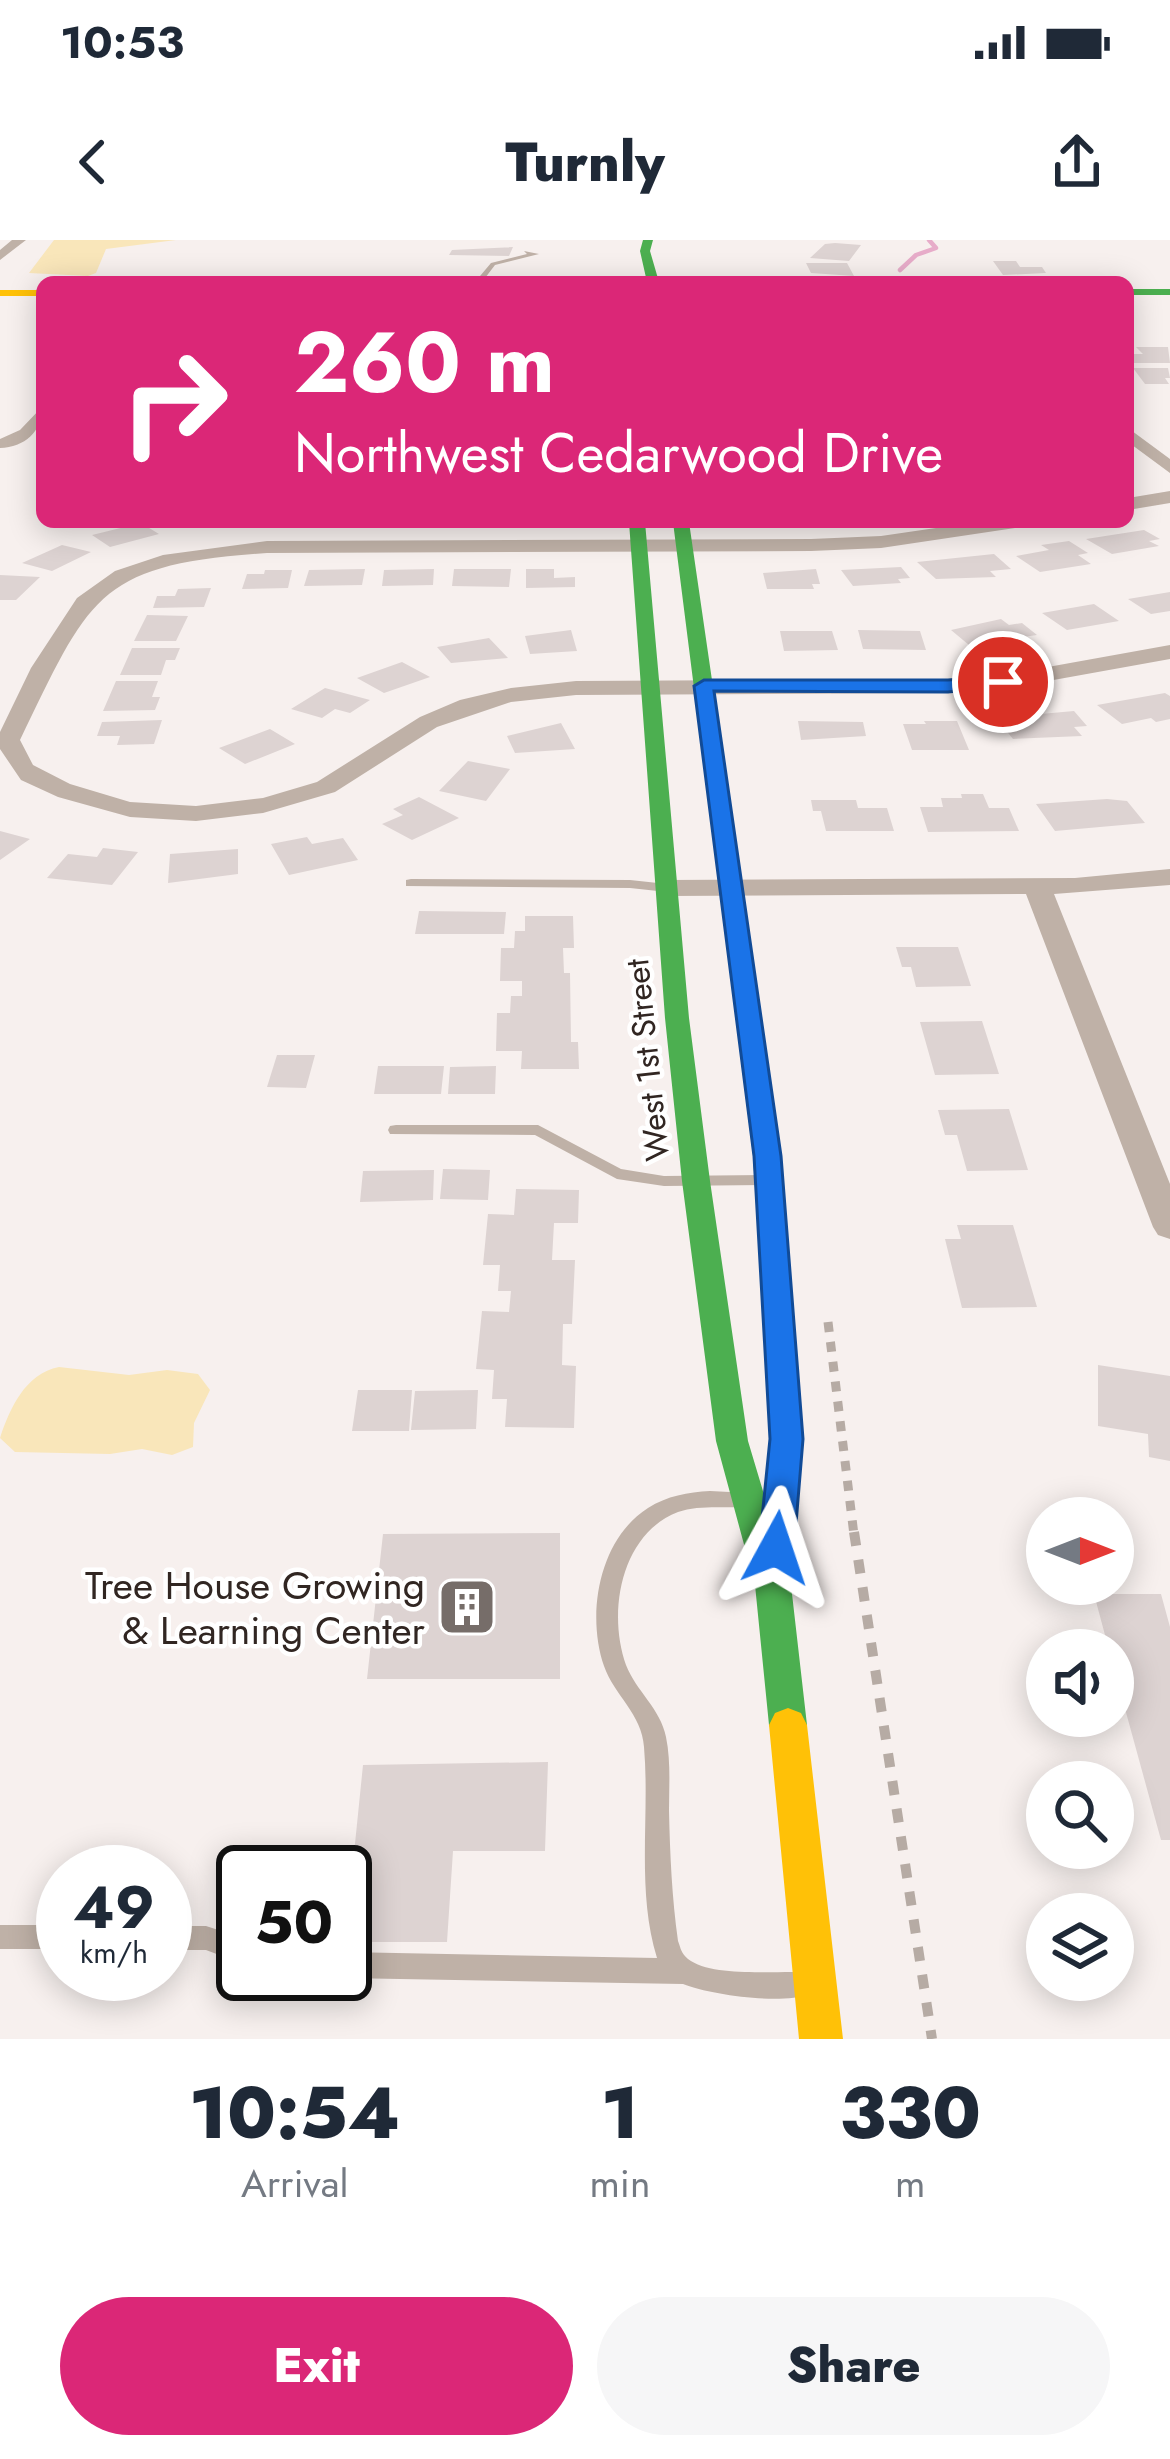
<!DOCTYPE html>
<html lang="en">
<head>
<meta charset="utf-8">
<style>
	:root { --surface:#fff; --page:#f6f6f7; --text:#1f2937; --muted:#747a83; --accent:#db2777 }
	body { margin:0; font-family:Jost,sans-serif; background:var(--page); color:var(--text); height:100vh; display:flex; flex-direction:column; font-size:45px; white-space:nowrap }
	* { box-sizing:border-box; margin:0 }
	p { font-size:39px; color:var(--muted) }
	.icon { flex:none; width:66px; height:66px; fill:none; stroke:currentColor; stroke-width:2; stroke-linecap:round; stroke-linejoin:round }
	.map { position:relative; height:1799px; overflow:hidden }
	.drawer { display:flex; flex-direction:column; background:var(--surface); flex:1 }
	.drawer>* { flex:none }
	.hud { position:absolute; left:36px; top:36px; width:1098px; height:252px; border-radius:18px; box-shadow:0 6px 30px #0003; background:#db2777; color:#fff; overflow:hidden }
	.needle { width:78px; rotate:90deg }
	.buttons { position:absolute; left:1026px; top:1257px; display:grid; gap:24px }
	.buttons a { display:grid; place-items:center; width:108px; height:108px; border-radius:50%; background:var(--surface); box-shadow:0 6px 30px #0003; font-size:60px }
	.speed { position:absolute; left:36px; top:1605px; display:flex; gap:24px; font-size:60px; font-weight:700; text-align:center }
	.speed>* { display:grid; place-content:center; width:156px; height:156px; border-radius:50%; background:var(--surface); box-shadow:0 6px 30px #0003; line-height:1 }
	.speed small { font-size:30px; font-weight:400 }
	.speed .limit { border:6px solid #111; border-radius:18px; background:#fff; color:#111 }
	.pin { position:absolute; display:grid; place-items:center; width:102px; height:102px; color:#fff; margin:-51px; border:6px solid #fff; border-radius:50%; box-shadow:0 3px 12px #0007 }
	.me { position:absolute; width:132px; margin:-66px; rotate:5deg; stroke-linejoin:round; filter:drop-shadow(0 0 9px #0008) }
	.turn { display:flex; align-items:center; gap:42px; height:252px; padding:0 60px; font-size:54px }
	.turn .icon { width:156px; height:156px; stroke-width:2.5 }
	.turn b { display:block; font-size:84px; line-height:102px }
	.eta { display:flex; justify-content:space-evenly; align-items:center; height:204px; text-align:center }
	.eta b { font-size:72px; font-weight:800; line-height:84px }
	.primary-button { display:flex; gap:24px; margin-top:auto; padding:24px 60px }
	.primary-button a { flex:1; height:138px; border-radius:72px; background:var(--accent); color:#fff; font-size:48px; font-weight:800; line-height:138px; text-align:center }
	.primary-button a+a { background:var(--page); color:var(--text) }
	.status { display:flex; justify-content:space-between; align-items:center; height:84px; padding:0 60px; background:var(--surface); direction:ltr }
	.status svg { height:33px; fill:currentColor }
	header { display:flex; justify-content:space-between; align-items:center; height:156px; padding:0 60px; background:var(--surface); font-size:54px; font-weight:800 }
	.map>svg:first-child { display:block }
	.green { fill:#f9e6ba }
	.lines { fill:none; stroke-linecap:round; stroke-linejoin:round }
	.stream { stroke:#e7acc9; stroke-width:4.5 }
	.building { fill:#ddd3d2 }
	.path-far1 { stroke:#b6aba4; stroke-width:9; stroke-dasharray:10 10; stroke-linecap:butt }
	.path { stroke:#b6aba4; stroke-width:10; stroke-dasharray:14 14; stroke-linecap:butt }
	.lane { fill:#bfb1a7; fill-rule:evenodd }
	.street { fill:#bfb1a7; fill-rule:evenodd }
	.fast { fill:#4caf50; fill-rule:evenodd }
	.slow { fill:#ffc107; fill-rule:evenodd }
	.route { fill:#1a73e8; stroke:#114b97; stroke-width:3 }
	.labels { text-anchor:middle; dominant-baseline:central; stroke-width:9; stroke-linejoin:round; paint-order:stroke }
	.street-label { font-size:33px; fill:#312622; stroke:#fff }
	.near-poi-label { font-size:39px; fill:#312622; stroke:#fff; text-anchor:end }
</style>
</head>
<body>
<div class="status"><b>10:53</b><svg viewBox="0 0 49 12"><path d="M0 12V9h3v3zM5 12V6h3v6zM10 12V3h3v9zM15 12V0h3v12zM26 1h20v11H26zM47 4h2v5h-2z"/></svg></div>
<header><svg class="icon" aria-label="back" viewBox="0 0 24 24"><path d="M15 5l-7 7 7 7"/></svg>Turnly<svg class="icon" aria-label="share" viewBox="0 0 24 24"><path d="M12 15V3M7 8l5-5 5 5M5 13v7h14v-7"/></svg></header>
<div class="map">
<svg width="1170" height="1799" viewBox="0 0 1170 1799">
	<rect width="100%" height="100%" fill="#f7f0ee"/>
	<path class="green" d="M54 0H176L106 9 96 33 88 36 29 33Z
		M59 1127 129 1135 167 1130 198 1134 210 1150 194 1183 193 1207 172 1215 142 1209 110 1214 15 1212 0 1198C10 1168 25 1134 59 1127Z"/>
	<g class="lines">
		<path class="stream" d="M900 30 916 15 936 8 929 0"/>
	</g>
	<path class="building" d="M835 3 861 5 849 21 810 18 825 4Z
		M513 7 509 16 449 15 452 10Z
		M993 21H1016L1020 27H1042L1046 33 1003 35Z
		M806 23H847L854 36 811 33Z
		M1136 107H1168L1170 123H1132L1128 114H1143Z
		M1133 128H1168L1170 138H1165L1169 144H1145Z
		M141 283 159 294 110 307 92 295Z
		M1144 290 1160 299 1149 301 1159 306 1112 314 1086 299Z
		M1069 301 1088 313 1078 315 1091 324 1040 332 1016 316 1049 310 1041 305Z
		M62 305 91 312 52 331 22 323Z
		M994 314 1011 329 990 331 996 337 936 339 917 322Z
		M901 327 910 338 898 339 901 343 853 346 841 330Z
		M365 329 362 345 304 346 309 330Z
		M434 329 433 345 382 346 384 330Z
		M454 329H511L509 347 452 346Z
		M526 329H554V338L575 337V347L526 348Z
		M816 329 820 344H812L814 349H767L763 333Z
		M265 330H292L288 348 242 349 247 334H264Z
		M0 335 40 337 16 360H0Z
		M211 348 204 367 153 368 157 356H175L178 349Z
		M1170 352V371L1151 374 1128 359Z
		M1094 364 1119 381 1067 390 1042 373Z
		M147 375 188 376 176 401H134Z
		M1001 379 1009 385 1022 383 1037 395 969 405 951 390Z
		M571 390 577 411 530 414 525 396Z
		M858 390 920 391 926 410 863 409Z
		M780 391H832L838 410 784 411Z
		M489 398 508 418 451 423 437 407Z
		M132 408H180L175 420H166L161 435H120Z
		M402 422 430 437 384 453 357 438Z
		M116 441H158L152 457H160L155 470 103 471Z
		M325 448 370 460 350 473 335 469 322 478 291 469Z
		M1165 453 1170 456V479L1156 482 1151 478 1122 484 1097 465Z
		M1074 471 1087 486 1074 487 1082 496 1013 499 996 478Z
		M162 480 154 504 117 505 120 496H97L102 482Z
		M798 481 863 482 866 496 801 500Z
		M924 481H957L969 510H912L903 484H926Z
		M561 483 575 509 515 513 507 496Z
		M270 489 295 504 245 524 219 508Z
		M468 521 510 529 486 561 439 551Z
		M961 554H983L989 568H1009L1019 591 928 592 920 567H943L941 558H962Z
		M419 557 459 578 412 600 382 584 403 575 393 569Z
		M1107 559 1127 561 1145 583 1055 591 1036 564Z
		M811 560H856L858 568H887L894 591H826L821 571H813Z
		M0 591 30 599 0 620Z
		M307 597 312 604 343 598 358 620 289 635 271 604Z
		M103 608 138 612 112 645 47 638 68 614 97 617Z
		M238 609V634L168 643 170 614Z
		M419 671 506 672 504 694H415Z
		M525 676H573L574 708H563L564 733H570L571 802H578L579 829H521L522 811H496L497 773H510L511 756H522V741H500L501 708H514L515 691H525Z
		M896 707H958L971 746 916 747 911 727H902Z
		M982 781 999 834 935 835 920 782Z
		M277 815H315L306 848 267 847Z
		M378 826H444L441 854H374Z
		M496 826 495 854H448L450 827Z
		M1009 869 1028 930 967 931 957 895H945L938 870Z
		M443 929 490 930 488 960 440 959Z
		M434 930 433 960 360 962 363 931Z
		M516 949 579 950 578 983H554L552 1020H575L572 1084H563L562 1125 576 1126 574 1188 505 1187 507 1159H492L494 1130 476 1129 482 1071 509 1072 511 1051H498L500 1025H483L488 974 514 975Z
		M957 985H1013L1037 1067 962 1068 945 999H961Z
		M1098 1125 1170 1136V1221L1149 1217 1148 1194 1098 1186Z
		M358 1150H412L409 1191H352Z
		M478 1150 476 1189 411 1190 415 1151Z
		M560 1293V1439H367L383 1294Z
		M1094 1354H1161L1170 1387V1600H1161L1113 1425V1410H1109Z
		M548 1522 545 1611H453L447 1702H345L363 1525Z"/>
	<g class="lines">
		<path class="path-far1" d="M828 1082 854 1295"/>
		<path class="path" d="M854 1292 932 1799"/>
		<path class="lane" d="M524 11 539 14 495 25 482 42H475L491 23 527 14Z
			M411 639 630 640 667 644 674 648 667 652 630 648 406 646V640Z
			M396 885H538L621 929 664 936 768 935 776 940 768 945 664 946 617 939 535 895 390 894 388 890 390 886Z
			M710 1251 749 1253 752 1259 749 1265 742 1267C721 1268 697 1265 678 1272 621 1294 607 1372 626 1425 636 1451 660 1468 666 1497 671 1521 669 1547 669 1571 670 1615 672 1658 678 1701 681 1709 681 1713 688 1719 711 1737 772 1731 800 1732L809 1736 813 1745 809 1754C782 1765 711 1755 683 1744L345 1738 336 1734H345V1712L657 1718C636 1650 650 1576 644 1507 642 1474 614 1455 604 1426 586 1374 599 1299 648 1268 667 1256 688 1252 710 1251Z
			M0 1685H63V1709H0Z
			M165 1686H206L243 1698V1724L206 1710H165Z"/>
		<path class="street" d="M12 0H26L0 20V10Z
			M42 167C42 192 25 207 0 208V199L20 190Z
			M1128 188 1170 219V233L1128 202Z
			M1170 251V263L1128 270V258Z
			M977 282H1024L1015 288 881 308 811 311 267 313C96 324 90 357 20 500L33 525 70 544 130 562 196 566 263 558 317 542 420 477 460 460 511 448 576 441 948 439 1003 435 1170 405V419L1003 449 948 453 576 455 511 462 437 487 335 552 263 573 196 581 130 577 58 557 21 540 0 509V492L31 428 77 358 115 331 163 315 267 301 811 299 881 296Z
			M1170 629V645L1054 654 1170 944V999L1158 995 1153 987 1026 654 668 656 654 648 668 640 1075 638Z"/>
		<path class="fast" d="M643 0H653L650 11 659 42H647L640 11Z
			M1128 49H1170V55H1128Z
			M629 282H645L689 778 710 941 748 1201 791 1345 807 1485 801 1497 788 1502 775 1497 769 1485 755 1345 716 1201 682 941 665 778Z
			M673 282H689L781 915 799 1141 794 1149 783 1153 772 1149 767 1141 753 915Z"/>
		<path class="slow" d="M0 50H42V56H0Z
			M783 1129 794 1133 799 1141 803 1199 792 1318 787 1328 775 1332 763 1328 758 1318 771 1199 767 1141 772 1133Z
			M788 1468 801 1473 807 1485 843 1799H799L769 1485 775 1473Z"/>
	</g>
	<path class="route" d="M1003 436 1010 438V446L948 452 714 451 781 916 803 1199 794 1308 788 1318 776 1322 764 1318 759 1308 770 1199 754 916 694 446 704 440H948Z"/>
	<defs>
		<g id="building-square" transform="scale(3)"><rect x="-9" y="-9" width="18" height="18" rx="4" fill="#766d69" stroke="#fff"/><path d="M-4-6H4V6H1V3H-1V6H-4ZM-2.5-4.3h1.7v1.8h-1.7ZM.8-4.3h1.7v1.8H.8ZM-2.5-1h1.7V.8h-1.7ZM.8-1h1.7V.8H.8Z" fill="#fff"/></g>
	</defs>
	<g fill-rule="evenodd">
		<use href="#building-square" x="467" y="1367"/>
	</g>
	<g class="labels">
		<g class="street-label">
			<text transform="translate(647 820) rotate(-96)">West 1st Street</text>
		</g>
		<g class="near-poi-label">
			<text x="425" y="1345">Tree House Growing<tspan x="425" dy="45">&amp; Learning Center</tspan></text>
		</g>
	</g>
</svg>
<div class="buttons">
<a><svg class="needle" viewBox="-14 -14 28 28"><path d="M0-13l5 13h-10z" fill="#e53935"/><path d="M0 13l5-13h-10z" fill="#747a83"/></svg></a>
<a><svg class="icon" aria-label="sound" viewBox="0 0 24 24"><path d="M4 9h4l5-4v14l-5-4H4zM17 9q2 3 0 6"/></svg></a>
<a><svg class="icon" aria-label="search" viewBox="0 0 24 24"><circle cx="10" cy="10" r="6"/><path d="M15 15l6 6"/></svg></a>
<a><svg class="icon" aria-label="layers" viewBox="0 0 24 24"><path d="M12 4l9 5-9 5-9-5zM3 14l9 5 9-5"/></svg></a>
</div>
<div class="speed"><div>49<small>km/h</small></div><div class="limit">50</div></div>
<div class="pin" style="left:1003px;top:442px;background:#d93025"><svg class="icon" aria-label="arrive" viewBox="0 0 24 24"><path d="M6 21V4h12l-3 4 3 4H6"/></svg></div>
<svg class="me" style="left:776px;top:1308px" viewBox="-20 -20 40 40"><path d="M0-17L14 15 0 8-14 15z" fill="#1a73e8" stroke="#fff" stroke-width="4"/></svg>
<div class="hud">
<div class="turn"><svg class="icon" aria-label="right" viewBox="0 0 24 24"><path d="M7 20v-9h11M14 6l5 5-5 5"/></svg><div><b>260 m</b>Northwest Cedarwood Drive</div></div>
</div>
</div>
<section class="drawer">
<div class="eta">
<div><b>10:54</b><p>Arrival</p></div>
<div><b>1</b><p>min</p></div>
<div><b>330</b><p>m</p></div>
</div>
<div class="primary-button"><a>Exit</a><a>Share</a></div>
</section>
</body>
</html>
